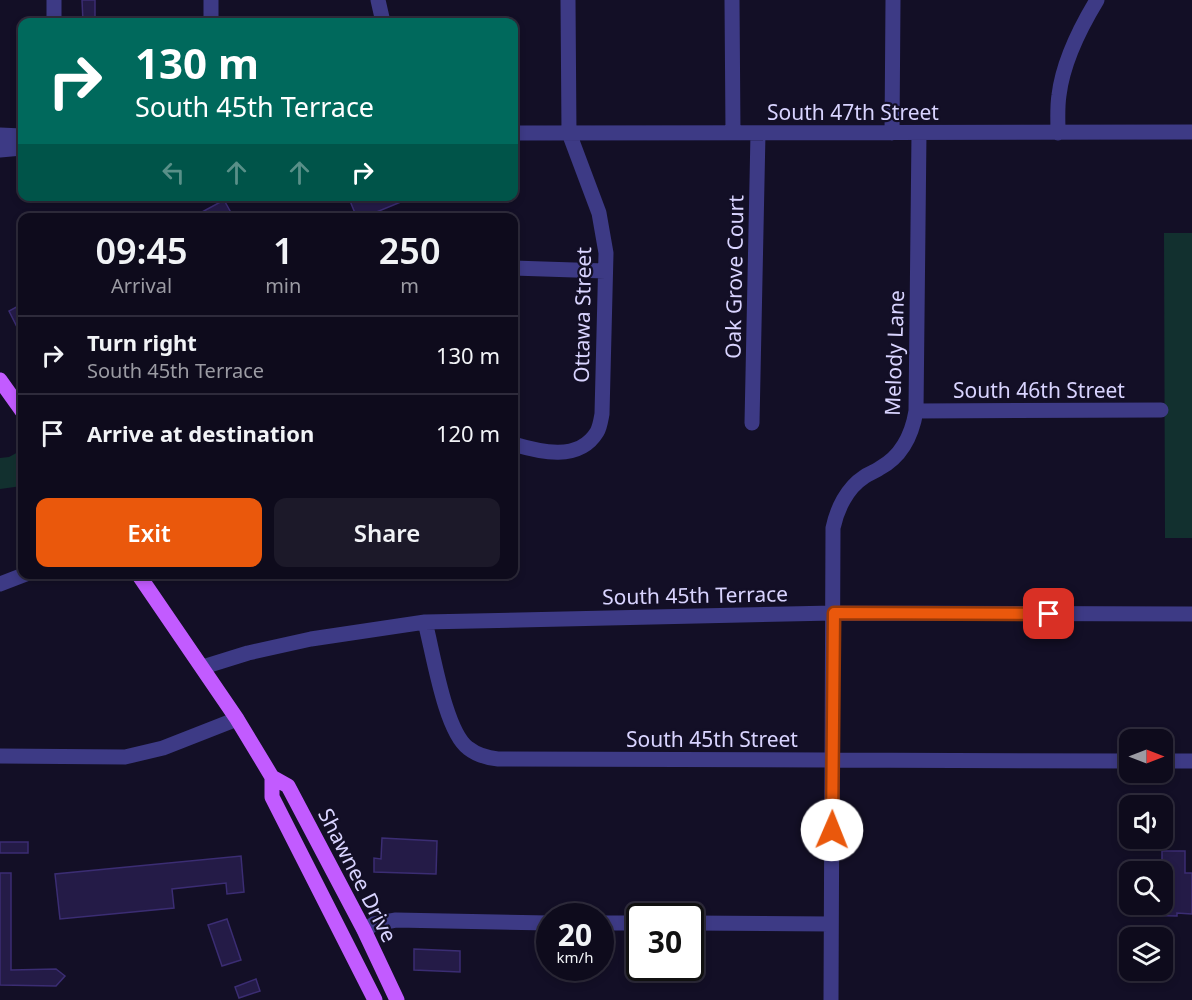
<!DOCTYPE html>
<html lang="en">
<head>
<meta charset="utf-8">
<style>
	:root { --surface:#0e0b1c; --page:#1c1929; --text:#f1f3f6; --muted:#9b9ba3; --line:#2e2b3b; --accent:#ea580c }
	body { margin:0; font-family:"Noto Sans",sans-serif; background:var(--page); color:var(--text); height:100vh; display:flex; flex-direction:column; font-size:22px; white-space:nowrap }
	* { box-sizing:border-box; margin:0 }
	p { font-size:20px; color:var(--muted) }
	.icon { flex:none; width:33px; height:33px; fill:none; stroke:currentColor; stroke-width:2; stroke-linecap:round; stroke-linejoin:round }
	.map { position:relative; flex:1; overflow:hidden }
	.sheet { position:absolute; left:18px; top:213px; width:500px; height:366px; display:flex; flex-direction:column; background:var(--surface); border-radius:12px; box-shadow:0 3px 9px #0003,0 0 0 2px var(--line) }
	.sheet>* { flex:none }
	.guide { position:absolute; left:18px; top:18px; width:500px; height:183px; border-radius:12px; box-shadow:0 3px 9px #0003,0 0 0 2px var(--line); background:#00695c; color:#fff; overflow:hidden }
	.needle { width:39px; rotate:90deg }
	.fabs { position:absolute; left:1119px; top:729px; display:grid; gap:12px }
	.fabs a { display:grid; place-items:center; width:54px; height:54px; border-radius:12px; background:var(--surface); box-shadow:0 3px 9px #0003,0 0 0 2px var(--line); font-size:30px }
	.speed { position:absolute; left:536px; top:903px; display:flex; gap:12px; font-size:30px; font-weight:700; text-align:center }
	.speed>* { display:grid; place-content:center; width:78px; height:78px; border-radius:50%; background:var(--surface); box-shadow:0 3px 9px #0003,0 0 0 2px var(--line); line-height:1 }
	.speed small { font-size:15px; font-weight:400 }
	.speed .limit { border:3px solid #111; border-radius:9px; background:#fff; color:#111 }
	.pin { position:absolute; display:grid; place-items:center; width:51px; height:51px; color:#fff; margin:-26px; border-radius:12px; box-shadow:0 3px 9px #0006 }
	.me { position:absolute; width:66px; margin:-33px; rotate:1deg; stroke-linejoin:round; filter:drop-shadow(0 0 4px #0008) }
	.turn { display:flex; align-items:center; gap:21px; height:126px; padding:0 18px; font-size:27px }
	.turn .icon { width:78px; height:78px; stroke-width:2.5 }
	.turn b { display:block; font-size:42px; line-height:51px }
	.lanes { display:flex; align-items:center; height:57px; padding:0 18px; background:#0003; justify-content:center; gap:30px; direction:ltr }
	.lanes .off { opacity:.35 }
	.eta { display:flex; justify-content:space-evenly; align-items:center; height:102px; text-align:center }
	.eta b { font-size:36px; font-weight:600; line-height:42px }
	.cta { display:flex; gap:12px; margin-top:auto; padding:12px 18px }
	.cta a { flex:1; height:69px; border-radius:12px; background:var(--accent); color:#fff; font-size:24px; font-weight:600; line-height:69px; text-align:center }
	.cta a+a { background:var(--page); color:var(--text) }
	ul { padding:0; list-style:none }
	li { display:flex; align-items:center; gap:18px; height:78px; padding:0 18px; border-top:2px solid var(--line) }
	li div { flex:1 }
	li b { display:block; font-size:22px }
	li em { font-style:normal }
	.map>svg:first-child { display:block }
	.green { fill:#12302f }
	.building { fill:#241b47; stroke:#3b2d73; stroke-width:1.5 }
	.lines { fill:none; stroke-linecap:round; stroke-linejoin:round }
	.minor { stroke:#3d3a85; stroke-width:15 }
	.major { stroke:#c25bff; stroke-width:15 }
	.route-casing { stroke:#983908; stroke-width:15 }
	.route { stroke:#ea580c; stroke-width:10 }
	.labels { text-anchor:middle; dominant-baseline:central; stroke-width:4.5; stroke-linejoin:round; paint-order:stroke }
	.street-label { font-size:21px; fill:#d9d4ff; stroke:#130f26 }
</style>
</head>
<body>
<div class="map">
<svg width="1192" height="1000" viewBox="0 0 1192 1000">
	<rect width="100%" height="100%" fill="#130f26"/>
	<path class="green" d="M1164 233H1192V538H1165Z
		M22 450V486L0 489V458L9 457Z"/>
	<path class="building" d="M82 0H95V22H83Z
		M348 196H413V197L362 218H357Z
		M224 200 234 218H191Z
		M22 304V337L9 311Z
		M382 838 437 841 436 874 374 872V858L381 859Z
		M0 842H28V853H0Z
		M1162 851H1185V873H1192V914L1177 913V916L1135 915V904H1162Z
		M241 856 244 892 227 894 226 883 172 889 174 908 60 919 55 874Z
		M0 873H11V970L56 969 65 976 56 986 0 985Z
		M227 919 241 960 222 966 208 925Z
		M414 949 460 951V972L414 970Z
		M256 979 260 991 239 998 235 987Z"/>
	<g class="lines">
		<path class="minor" d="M54 0V22
			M211 0V22
			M378 0 383 22
			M732 0 733 133
			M513 133 1192 132
			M892 133 893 0
			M1058 133C1058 121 1057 108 1059 95 1063 62 1080 28 1097 0
			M0 135 22 136
			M0 150 22 148
			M513 268 605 271
			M916 411 1161 410
			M752 423 758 133
			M513 444C540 452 579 462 597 432 600 427 601 419 602 414L606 253 599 213 569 133 568 0
			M0 584 26 574
			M425 622C433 652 445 731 468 748 477 755 487 758 498 759L1130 761
			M203 667 248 653 311 639 425 622 834 613 1192 614
			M0 756 125 757 163 748 237 719
			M1162 761H1192
			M600 923H639
			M690 923 831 924
			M364 930 374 924 396 920 549 923
			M831 1000 833 528C837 509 847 488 864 477 869 473 875 472 880 468 902 456 912 435 916 411L919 133"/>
		<path class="major" d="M0 380 22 411
			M138 574 237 719 272 777 288 786 364 930 397 1000
			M272 777V797L375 1000"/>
	</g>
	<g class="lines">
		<g class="route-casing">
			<path id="route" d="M832 830 834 613 1049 614"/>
		</g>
		<use href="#route" class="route"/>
	</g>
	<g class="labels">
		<g class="street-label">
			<text x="853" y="112">South 47th Street</text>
			<text transform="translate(734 277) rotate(-89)">Oak Grove Court</text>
			<text transform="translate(582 315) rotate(-89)">Ottawa Street</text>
			<text transform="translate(894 353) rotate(-88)">Melody Lane</text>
			<text x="1039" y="390">South 46th Street</text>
			<text transform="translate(695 595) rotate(-1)">South 45th Terrace</text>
			<text x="712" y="739">South 45th Street</text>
			<text transform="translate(358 875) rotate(63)">Shawnee Drive</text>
		</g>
	</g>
</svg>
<div class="fabs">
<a><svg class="needle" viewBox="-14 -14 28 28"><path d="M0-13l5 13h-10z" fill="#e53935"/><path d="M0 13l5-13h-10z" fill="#9b9ba3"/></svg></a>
<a><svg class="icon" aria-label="sound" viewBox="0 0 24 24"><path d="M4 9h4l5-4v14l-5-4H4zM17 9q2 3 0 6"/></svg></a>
<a><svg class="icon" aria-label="search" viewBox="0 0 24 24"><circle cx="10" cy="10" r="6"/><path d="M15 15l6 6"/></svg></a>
<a><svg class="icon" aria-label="layers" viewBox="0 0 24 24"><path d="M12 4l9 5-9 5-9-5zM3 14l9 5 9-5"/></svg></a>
</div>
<div class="speed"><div>20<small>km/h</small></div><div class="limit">30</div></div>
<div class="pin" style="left:1049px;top:614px;background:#d93025"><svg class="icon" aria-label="arrive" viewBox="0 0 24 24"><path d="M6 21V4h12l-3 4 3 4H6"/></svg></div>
<svg class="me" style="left:832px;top:830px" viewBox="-20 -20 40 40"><circle r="19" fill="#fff"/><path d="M0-13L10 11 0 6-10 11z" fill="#ea580c"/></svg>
<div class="guide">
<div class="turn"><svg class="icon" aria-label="right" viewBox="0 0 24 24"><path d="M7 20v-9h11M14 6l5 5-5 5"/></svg><div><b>130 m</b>South 45th Terrace</div></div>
<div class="lanes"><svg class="icon off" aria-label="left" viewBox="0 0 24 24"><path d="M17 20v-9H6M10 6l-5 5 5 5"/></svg><svg class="icon off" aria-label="ahead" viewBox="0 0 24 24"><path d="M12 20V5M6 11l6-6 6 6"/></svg><svg class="icon off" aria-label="ahead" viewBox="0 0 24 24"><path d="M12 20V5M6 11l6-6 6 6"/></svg><svg class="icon" aria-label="right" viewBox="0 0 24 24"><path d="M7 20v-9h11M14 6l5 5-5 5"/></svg></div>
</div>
<section class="sheet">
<div class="eta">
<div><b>09:45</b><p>Arrival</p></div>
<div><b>1</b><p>min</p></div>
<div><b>250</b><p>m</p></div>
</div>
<ul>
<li><svg class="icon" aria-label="right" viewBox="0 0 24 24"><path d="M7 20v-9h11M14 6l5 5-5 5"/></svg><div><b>Turn right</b><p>South 45th Terrace</p></div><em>130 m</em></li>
<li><svg class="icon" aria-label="arrive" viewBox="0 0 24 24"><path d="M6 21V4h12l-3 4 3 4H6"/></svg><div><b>Arrive at destination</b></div><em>120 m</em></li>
</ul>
<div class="cta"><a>Exit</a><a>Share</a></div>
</section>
</div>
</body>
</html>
